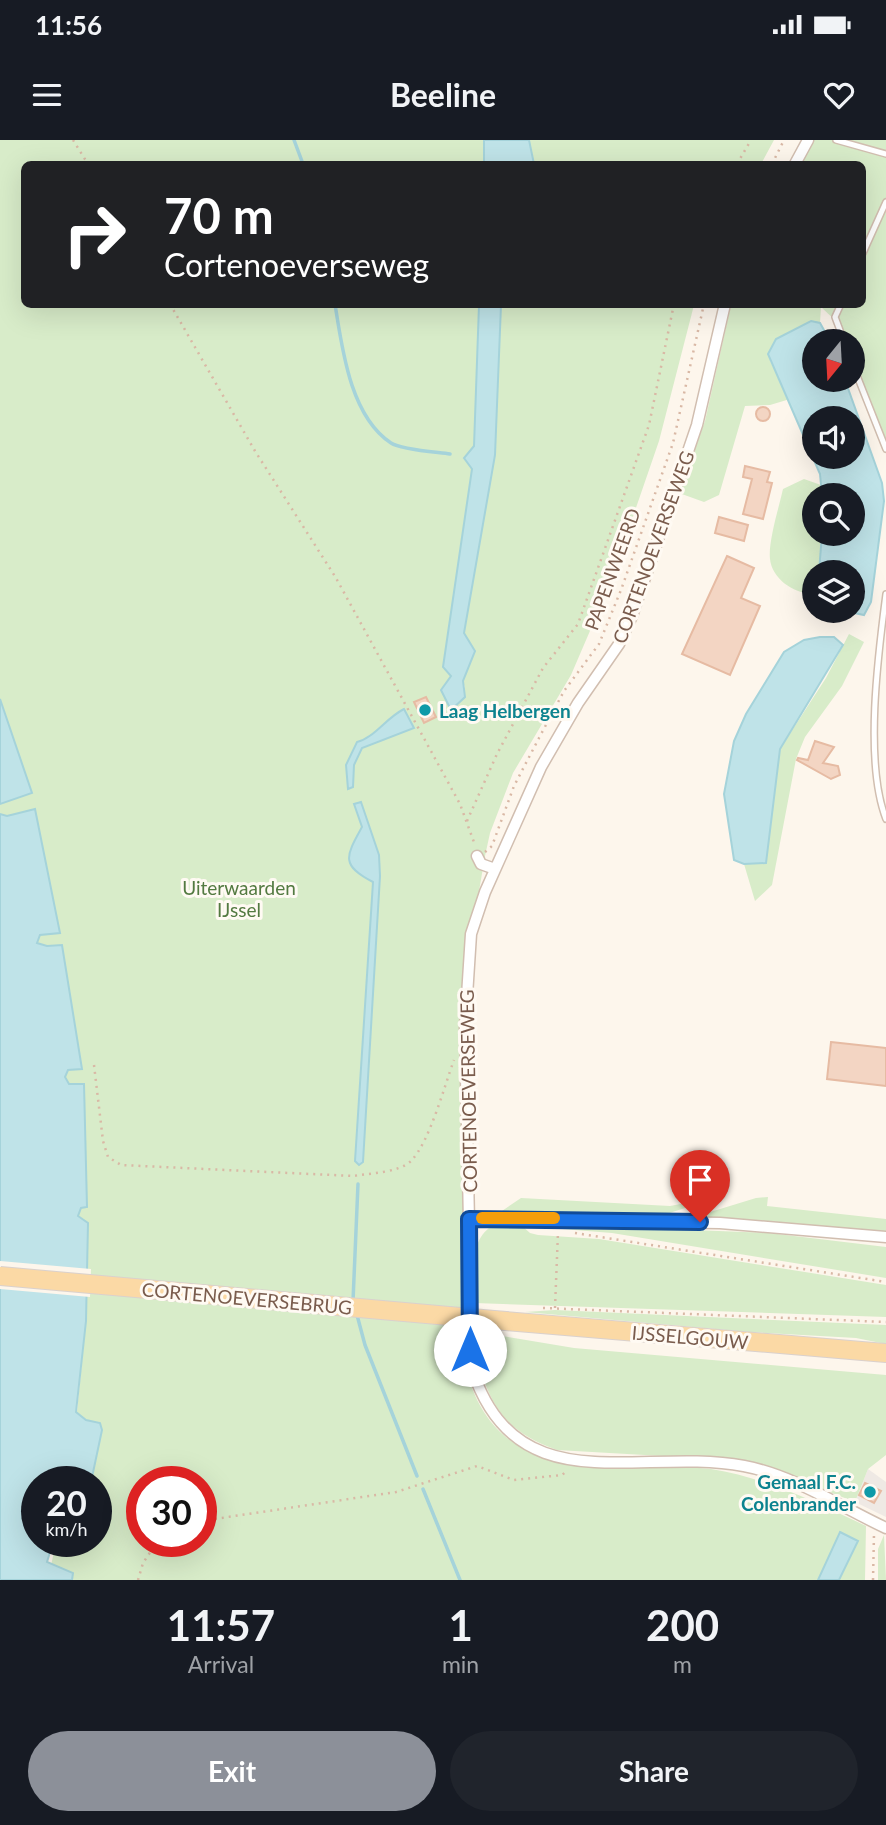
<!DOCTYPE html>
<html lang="en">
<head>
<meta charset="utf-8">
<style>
	:root { --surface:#171b24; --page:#20242c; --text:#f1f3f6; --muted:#9ea1a6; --accent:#8c9099 }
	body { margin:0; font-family:Lato,sans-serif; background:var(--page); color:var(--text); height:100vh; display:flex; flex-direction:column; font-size:26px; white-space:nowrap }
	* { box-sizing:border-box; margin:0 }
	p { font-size:23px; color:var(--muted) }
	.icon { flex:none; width:38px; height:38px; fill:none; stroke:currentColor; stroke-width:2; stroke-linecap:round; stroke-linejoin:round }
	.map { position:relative; height:1440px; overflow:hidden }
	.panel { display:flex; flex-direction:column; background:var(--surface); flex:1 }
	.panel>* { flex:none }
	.top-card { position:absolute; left:21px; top:21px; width:845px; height:147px; border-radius:10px; box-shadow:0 7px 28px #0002; background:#202124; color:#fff; overflow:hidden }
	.needle { width:46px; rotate:198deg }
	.fabs { position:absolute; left:802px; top:189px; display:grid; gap:14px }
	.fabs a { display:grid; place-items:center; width:63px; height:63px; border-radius:50%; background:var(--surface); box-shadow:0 7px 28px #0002; font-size:35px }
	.speed { position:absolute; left:21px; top:1326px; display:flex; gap:14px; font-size:35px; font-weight:700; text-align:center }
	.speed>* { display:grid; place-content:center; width:91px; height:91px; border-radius:50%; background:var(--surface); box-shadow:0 7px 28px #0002; line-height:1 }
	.speed small { font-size:18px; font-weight:400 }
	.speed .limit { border:10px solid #d22; background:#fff; color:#111 }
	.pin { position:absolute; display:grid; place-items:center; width:60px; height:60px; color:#fff; margin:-72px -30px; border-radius:50% 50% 50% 0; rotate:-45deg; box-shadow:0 0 7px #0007 }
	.pin .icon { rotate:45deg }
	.me { position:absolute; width:77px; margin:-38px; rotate:0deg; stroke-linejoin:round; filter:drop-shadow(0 0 5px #0008) }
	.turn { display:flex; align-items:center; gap:24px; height:147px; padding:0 28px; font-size:32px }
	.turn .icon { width:91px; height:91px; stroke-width:2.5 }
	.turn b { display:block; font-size:49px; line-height:60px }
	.eta { display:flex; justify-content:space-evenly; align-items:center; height:119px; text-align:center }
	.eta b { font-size:42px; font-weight:700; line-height:49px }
	.action { display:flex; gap:14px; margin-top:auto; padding:14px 28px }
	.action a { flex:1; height:80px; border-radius:42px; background:var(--accent); color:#fff; font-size:28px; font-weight:700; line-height:80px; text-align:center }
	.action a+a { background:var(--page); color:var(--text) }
	.status { display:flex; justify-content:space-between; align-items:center; height:49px; padding:0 35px; background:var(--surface); direction:ltr }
	.status svg { height:19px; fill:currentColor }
	header { display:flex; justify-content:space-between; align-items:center; height:91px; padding:0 28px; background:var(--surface); font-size:32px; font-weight:700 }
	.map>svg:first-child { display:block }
	.industrial { fill:#efe9e4 }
	.green { fill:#d8ecc9; fill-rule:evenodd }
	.water { fill:#bfe3e8; stroke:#a5d3da; stroke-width:2; fill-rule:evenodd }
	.pier { fill:#fdf6ec }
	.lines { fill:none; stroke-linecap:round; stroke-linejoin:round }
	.stream { stroke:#a5d3da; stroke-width:3.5 }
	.building { fill:#f3d5c3; stroke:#e6bba3; stroke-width:2 }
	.lane-casing { stroke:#d1beb0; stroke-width:8 }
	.street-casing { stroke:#d1beb0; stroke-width:13 }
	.primary-casing { stroke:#dad1cd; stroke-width:20 }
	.path { stroke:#d9b8a5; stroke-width:2.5; stroke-dasharray:2 5; stroke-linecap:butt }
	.lane { stroke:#fff; stroke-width:5 }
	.street { stroke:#fff; stroke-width:10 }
	.primary { stroke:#fbd9a5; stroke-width:18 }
	.primary-bridge-casing { stroke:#dad1cd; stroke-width:20; stroke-linecap:butt }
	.primary-bridge { stroke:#fbd9a5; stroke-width:18 }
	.route-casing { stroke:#114b97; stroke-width:18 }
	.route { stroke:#1a73e8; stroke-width:12 }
	.slow { stroke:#f59e0b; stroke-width:12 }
	.culture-dot { fill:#0f9aa8; stroke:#fffaf3; stroke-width:2.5 }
	.labels { text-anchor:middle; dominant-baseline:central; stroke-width:6; stroke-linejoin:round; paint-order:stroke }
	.street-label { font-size:19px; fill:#7a5c4d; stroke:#fffaf3 }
	.culture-label { font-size:19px; font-weight:bold; fill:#0d838f; stroke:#fffaf3; text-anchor:start }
	.park-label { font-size:19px; fill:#537a41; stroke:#fffaf3 }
</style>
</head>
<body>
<div class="status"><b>11:56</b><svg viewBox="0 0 49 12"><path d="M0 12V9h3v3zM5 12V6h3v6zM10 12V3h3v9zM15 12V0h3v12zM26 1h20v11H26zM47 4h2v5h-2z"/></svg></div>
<header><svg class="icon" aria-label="menu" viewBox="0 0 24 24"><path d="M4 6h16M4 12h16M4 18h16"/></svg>Beeline<svg class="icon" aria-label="heart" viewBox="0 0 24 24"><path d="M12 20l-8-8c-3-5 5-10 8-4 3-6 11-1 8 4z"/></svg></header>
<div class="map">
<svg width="886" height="1440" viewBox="0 0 886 1440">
	<rect width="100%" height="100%" fill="#fdf6ec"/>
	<path class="industrial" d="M868 1329 886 1342V1377L855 1362Z"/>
	<path class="green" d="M0 0H484V24H24V164L479 165 474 306 467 318 472 328 443 527 465 548 463 541 475 511 464 494 495 315 501 165H694L659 301 608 449 571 535 513 633 490 693 485 716 478 757 462 987 467 1233C495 1331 578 1328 663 1328 678 1328 695 1327 711 1329 767 1338 815 1362 866 1386L865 1440H48L56 1402H96V1342H70L86 1181 88 1108 77 1074 0 681ZM142 1342H201V1402H142Z
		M529 0H774L761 24H533Z
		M811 0H886V300L852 217V201H846L838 183 821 167 820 183 811 181 770 221 790 259 770 265 745 266 719 355 704 362 679 353 705 281 731 165 863 164V24H799Z
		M804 339 821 345 822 355H814V394H822L819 432H814V453C795 455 772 439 770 419 768 402 779 367 783 349Z
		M849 494 864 502 842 546 805 597 796 619 772 745 755 761 744 724 766 722 780 609 826 538Z
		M723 1056 663 1075 499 1073 521 1058 670 1066Z
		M768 1057 767 1066 886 1079V1095L694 1077 756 1058Z
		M535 1084 769 1093 886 1107V1138L612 1093 537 1087Z
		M493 1085H521L530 1093 538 1095 599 1099 886 1145V1177L474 1163C474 1135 467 1102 493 1085Z
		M555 1170 886 1185V1204L856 1198 749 1192 525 1172Z
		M502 1196 574 1208 886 1235V1315L868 1329 855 1362 750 1321 557 1310C514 1295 495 1275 481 1232Z
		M884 1395 886 1440H878V1409Z"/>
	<path class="water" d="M484 0H529L534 24H484Z
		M479 165H501L495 315 464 493 475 511 463 541 465 557 451 570 441 550 451 536 443 527 472 329 464 318 474 306Z
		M811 181 820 183 830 201H814V240H845L882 343 884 361 871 462 864 475 845 471H852V432H819L822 394H852V355H822L820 334 768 214 776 199ZM852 278V317H814V278Z
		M820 497H834L843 505 780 609 766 723 744 724 734 720 724 654 734 601 746 574 784 512 804 500Z
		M0 559 32 653 0 664Z
		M404 569 414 588 362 608 354 625 353 647 348 649 346 625 357 602C374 598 386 578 404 569Z
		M361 662 379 715 380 736 363 1022 359 1025 355 1021 373 742C340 725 346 716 362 687L354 664Z
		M35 669 60 793 40 795 37 803 47 806 62 805 82 929 68 930 65 937 69 944H84L87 1067 81 1068 78 1076 88 1083 86 1181 76 1272 86 1280 100 1283 102 1290 91 1342H37V1402H81L79 1412 51 1409 47 1422 73 1433 72 1440H0V674L7 676Z
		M840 1392 858 1401 839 1440H818Z"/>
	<path class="pier" d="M0 1121 91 1129 90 1157 0 1149Z"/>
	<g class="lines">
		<path class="stream" d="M294 0 303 24
			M335 164C342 208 350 276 391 303 402 310 436 312 450 314
			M353 1161 358 1044
			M357 1175 365 1205 417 1336
			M423 1349 460 1440"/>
	</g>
	<path class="building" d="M756 274a7 7 0 1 1 14 0a7 7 0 1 1-14 0Z
		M745 326 770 332 767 342 772 343 763 379 743 374 752 339 743 337Z
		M719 377 748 385 744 401 715 393Z
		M727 416 754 428 741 458 760 466 730 535 682 514Z
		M426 557 436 577 424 583 414 562Z
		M815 601 834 607 823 623 838 626 840 635 831 639 797 620 798 618 808 620Z
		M831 902 886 908V946L827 939Z
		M865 1343 881 1351 874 1363 859 1355Z"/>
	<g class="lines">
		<g class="lane-casing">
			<path id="lane" d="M836 0 886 14
				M863 113 886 62
				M841 164 835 177 844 201
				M852 223 886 309
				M886 454C878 515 864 622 886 679"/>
		</g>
		<g class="street-casing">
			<path id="street" d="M795 24 808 0
				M725 164 697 285 632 476 619 504 578 563 541 627 485 752 471 794 465 887 472 1229C517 1366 638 1306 744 1326 793 1335 841 1367 886 1388
				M477 716 481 724 495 729
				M469 1079 720 1083 886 1097"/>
		</g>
		<g class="primary-casing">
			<path id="primary" d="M494 1180 886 1213"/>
		</g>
		<path class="path" d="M73 0 88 24
			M737 24 751 0
			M772 24 784 0
			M170 164 255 311 336 438 460 664 475 705
			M467 681 497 614 543 528 578 484 649 285 674 164
			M485 712 492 706 514 646 539 598 564 551 599 504 621 450 673 303 704 164
			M94 925 103 1001 108 1017 121 1025 353 1036C370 1033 398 1033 411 1021 430 1001 444 947 454 920
			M575 1093 886 1142
			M543 1168 886 1182
			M555 1168 558 1092
			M130 1378 142 1381
			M201 1381 396 1352 477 1326 514 1340 562 1335 568 1330
			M138 1440 143 1423 157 1402
			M873 1440 874 1394"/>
		<use href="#lane" class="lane"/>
		<use href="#street" class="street"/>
		<use href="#primary" class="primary"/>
		<g class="primary-bridge-casing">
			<path id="primary-bridge" d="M0 1136 494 1180"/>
		</g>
		<use href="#primary-bridge" class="primary-bridge"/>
	</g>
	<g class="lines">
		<g class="route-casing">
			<path id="route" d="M470 1210 469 1079 700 1082"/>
		</g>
		<use href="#route" class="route"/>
		<path class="slow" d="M482 1078H554"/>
	</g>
	<g class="culture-dot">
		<circle cx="425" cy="570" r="7"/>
		<circle cx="870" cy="1352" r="7"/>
	</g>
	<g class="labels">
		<g class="street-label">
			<text transform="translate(653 407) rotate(-70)">CORTENOEVERSEWEG</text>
			<text transform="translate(612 429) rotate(-70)">PAPENWEERD</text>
			<text transform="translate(468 951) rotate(-91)">CORTENOEVERSEWEG</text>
			<text transform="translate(247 1158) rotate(5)">CORTENOEVERSEBRUG</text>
			<text transform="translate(690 1197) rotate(5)">IJSSELGOUW</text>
		</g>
		<g class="culture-label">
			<text x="439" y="570">Laag Helbergen</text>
			<text x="856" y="1341" text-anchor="end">Gemaal F.C.<tspan x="856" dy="22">Colenbrander</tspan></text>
		</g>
		<g class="park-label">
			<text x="239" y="747">Uiterwaarden<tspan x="239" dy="22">IJssel</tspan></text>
		</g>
	</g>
</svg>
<div class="fabs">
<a><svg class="needle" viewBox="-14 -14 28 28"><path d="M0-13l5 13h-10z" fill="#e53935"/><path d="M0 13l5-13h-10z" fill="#9ea1a6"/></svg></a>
<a><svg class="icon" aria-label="sound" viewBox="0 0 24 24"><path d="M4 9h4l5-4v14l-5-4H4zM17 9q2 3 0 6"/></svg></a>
<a><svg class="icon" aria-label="search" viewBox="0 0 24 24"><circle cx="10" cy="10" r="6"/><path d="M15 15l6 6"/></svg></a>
<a><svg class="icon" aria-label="layers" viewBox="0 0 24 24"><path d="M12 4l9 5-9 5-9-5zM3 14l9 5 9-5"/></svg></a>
</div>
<div class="speed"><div>20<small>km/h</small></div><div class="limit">30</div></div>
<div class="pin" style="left:700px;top:1082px;background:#d93025"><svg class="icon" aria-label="arrive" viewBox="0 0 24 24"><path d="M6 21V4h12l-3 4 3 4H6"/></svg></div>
<svg class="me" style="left:470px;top:1210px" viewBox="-20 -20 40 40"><circle r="19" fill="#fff"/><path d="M0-13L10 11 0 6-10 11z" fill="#1a73e8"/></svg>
<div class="top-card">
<div class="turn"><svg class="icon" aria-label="right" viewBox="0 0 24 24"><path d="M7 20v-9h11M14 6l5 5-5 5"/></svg><div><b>70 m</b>Cortenoeverseweg</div></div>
</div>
</div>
<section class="panel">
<div class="eta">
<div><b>11:57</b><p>Arrival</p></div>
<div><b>1</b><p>min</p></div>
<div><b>200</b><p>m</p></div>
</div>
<div class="action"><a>Exit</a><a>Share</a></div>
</section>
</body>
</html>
